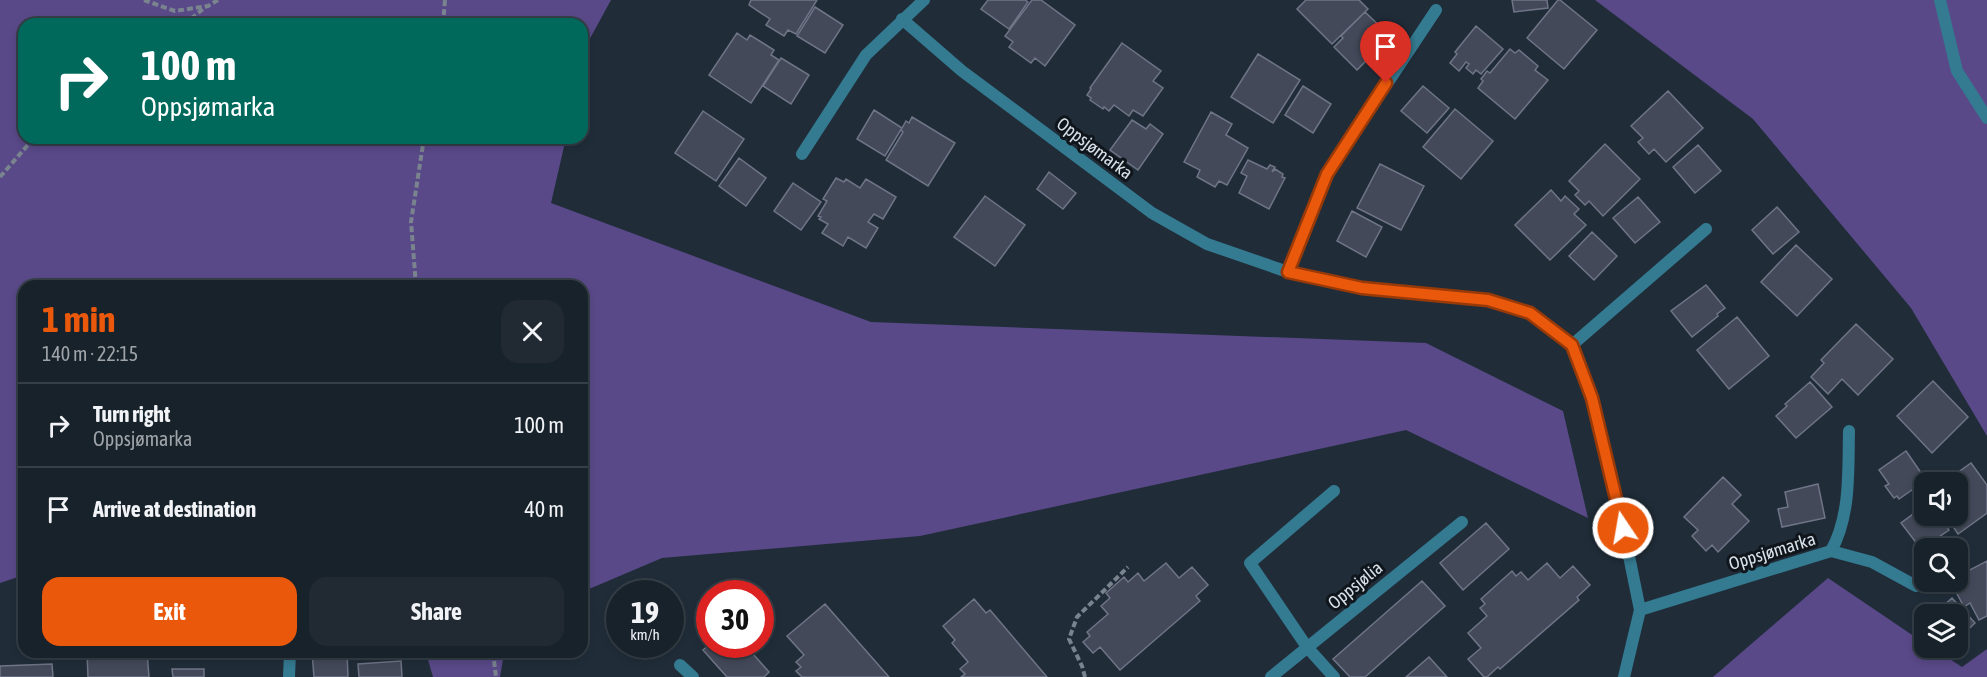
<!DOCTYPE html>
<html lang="en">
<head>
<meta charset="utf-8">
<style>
	:root { --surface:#18222b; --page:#212a33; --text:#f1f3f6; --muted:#9fa4a9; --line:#363f47; --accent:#ea580c }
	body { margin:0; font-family:"Asap Condensed",sans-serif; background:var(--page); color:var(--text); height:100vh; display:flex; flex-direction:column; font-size:22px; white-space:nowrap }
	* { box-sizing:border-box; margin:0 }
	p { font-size:20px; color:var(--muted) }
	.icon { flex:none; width:33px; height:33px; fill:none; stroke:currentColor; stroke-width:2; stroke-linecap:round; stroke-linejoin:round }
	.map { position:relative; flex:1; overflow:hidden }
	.drawer { position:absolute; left:18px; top:280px; width:570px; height:378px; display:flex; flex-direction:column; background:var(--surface); border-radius:18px; box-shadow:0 3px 9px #0003,0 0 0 2px var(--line) }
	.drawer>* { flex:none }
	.hud { position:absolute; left:18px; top:18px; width:570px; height:126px; border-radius:18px; box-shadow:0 3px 9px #0003,0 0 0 2px var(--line); background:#00695c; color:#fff; overflow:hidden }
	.tools { position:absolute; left:1914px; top:472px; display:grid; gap:12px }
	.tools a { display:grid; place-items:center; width:54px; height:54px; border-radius:12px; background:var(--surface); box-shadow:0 3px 9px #0003,0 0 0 2px var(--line); font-size:30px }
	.speed { position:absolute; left:606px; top:580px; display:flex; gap:12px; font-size:30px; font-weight:700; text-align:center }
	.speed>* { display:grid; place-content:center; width:78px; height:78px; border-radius:50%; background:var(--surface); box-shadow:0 3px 9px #0003,0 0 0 2px var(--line); line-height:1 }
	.speed small { font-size:15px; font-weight:400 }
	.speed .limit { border:9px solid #d22; background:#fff; color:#111 }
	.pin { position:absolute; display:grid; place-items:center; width:51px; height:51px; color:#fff; margin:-62px -26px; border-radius:50% 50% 50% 0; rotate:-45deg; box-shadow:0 0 6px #0007 }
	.pin .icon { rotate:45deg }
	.me { position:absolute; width:66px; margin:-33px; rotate:348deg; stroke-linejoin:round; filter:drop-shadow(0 0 4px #0008) }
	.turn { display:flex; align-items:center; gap:21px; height:126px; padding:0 24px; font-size:27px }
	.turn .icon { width:78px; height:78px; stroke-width:2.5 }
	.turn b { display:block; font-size:42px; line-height:51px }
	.round { display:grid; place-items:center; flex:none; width:63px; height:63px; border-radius:18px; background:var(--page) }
	.headline { display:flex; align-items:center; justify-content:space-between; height:102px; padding:0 24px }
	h1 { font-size:36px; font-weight:700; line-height:45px; color:var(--accent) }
	.action { display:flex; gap:12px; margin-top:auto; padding:12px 24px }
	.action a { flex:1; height:69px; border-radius:18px; background:var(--accent); color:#fff; font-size:24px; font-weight:700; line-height:69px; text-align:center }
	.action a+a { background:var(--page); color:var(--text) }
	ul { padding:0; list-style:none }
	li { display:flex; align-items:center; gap:18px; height:84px; padding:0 24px; border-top:2px solid var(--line) }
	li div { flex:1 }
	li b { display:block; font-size:22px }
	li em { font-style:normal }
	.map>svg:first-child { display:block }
	.green { fill:#594988 }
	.building { fill:#434959; stroke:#6f7587; stroke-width:1.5 }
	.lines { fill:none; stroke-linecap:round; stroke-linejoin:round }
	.path { stroke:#7a848e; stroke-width:4; stroke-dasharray:6 3; stroke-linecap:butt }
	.lane { stroke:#347a91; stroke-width:12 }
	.street { stroke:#347a91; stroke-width:12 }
	.route-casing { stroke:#983908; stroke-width:15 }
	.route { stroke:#ea580c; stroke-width:10 }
	.labels { text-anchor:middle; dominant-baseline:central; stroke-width:6; stroke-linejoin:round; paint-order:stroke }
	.street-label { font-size:18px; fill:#d8e0e8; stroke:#0f151a }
</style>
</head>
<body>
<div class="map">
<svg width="1987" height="677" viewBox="0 0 1987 677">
	<rect width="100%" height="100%" fill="#202d39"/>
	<path class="green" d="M0 0H611L587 44 582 66V24H24V138H566L551 203 871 322 1426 343 1563 411 1588 518 1406 430 920 536 662 558 582 592V286H24V575L0 583Z
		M1595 0H1987V436L1911 308 1753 119Z
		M1828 578 1924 643V648H1933L1962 667 1987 649V677H1713Z
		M426 653V652L504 653 500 677H433Z"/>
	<path class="building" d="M751 0H817L796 34 788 30 784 36 766 25 770 19 749 5Z
		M988 0H1025L1028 2 1009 29 981 9Z
		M1032 0H1041L1075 25 1045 66 1035 58 1031 63 1009 47 1013 42 1005 36Z
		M1306 0H1359L1368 9 1332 44 1297 9Z
		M1512 0H1547L1548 8 1514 12Z
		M1558 0H1560L1597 30 1564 69 1527 38Z
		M815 7 843 25 825 53 797 36Z
		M1365 12 1392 38 1368 62 1366 61 1357 70 1334 47 1343 38 1341 36Z
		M1476 26 1503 49 1481 74 1476 70 1473 74 1466 68 1469 64 1466 62 1459 71 1450 63 1457 54 1455 52Z
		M737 33 747 40 750 35 774 50 771 55 779 60 751 103 709 75Z
		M1122 43 1161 71 1153 81 1163 88 1143 116 1133 110 1129 116 1114 105 1109 111 1104 107 1103 109 1090 100 1091 98 1087 95 1091 89 1090 88Z
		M1510 49 1515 53 1519 50 1538 66 1535 70 1548 80 1515 119 1478 88 1483 81 1481 79 1487 71 1490 73Z
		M1258 54 1300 80 1273 123 1231 97Z
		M781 58 809 75 791 104 763 86Z
		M1303 86 1331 104 1313 133 1285 115Z
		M1423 86 1449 108 1427 133 1401 111Z
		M1668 91 1703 128 1666 162 1654 149 1649 154 1638 142 1643 138 1631 126Z
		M1455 109 1493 141 1461 179 1423 147Z
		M874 110 902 128 885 156 857 139Z
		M703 111 744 139 716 181 675 153Z
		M1211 112 1232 124 1226 135 1248 148 1227 185 1219 181 1215 187 1197 177 1200 170 1184 162Z
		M912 117 955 143 928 186 886 160 903 132 901 130 906 121 909 123Z
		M1132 120 1146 129 1150 124 1163 134 1138 170 1110 150Z
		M1605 144 1640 179 1603 216 1589 201 1585 205 1575 195 1579 191 1569 181Z
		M1698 145 1721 171 1695 193 1673 167Z
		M739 158 766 178 746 206 719 186Z
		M1248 160 1267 169 1270 165 1275 167 1272 172 1275 169 1283 174 1282 177 1285 178 1269 209 1239 193 1247 176 1241 173Z
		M1380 164 1424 186 1401 230 1357 208Z
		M1049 172 1076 193 1063 209 1037 189Z
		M836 178 844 182 846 179 860 188 866 179 896 197 883 219 874 214 868 222 878 228 866 248 848 237 843 246 822 233 828 224 819 219 821 217 818 216 827 201 823 199Z
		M793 183 821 202 801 230 774 211Z
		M1551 190 1561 201 1565 196 1579 209 1574 214 1586 225 1550 260 1515 225Z
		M985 196 1025 225 995 266 954 237Z
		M1638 197 1660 222 1635 243 1613 218Z
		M1777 207 1799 232 1773 254 1752 230Z
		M1352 211 1382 227 1366 257 1337 241Z
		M1592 232 1617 256 1594 280 1569 256Z
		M1796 245 1832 279 1797 316 1761 282Z
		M1706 285 1725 308 1717 314 1718 316 1692 337 1671 311Z
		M1737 317 1769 356 1729 389 1697 350Z
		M1856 324 1893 359 1858 395 1842 379 1828 394 1811 377 1824 363 1821 360Z
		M1933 381 1968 417 1932 453 1897 416Z
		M1810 382 1832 407 1796 438 1776 416 1787 406 1785 404Z
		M1906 451 1926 480 1899 499 1897 496 1894 498 1885 486 1889 484 1879 470Z
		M1971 463 1987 485V513L1958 534 1946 516H1958V483H1943Z
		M1723 477 1741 495 1732 504 1749 521 1718 552 1712 545 1706 551 1692 536 1698 530 1684 517Z
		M1818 484 1825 518 1782 527 1778 509 1788 507 1785 492Z
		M1924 506V516H1939L1949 530 1921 549 1901 523Z
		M1486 523 1509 549 1463 590 1440 563Z
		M1987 561V616L1979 620 1970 603 1964 607 1954 588 1961 585 1958 576Z
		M1166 563 1179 578 1192 567 1208 585 1196 596 1200 601 1120 670 1100 647 1093 653 1083 642 1090 636 1087 632 1108 614 1101 606 1110 598 1106 593 1124 577 1128 582 1138 573 1144 581Z
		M1547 563 1560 578 1573 566 1590 585 1577 597 1579 600 1500 669 1498 667 1487 677H1484L1468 659 1481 648 1468 633 1487 616 1480 608 1485 604 1481 599 1512 571 1516 576 1521 572 1528 580Z
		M1422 581 1445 606 1365 677H1350L1333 659Z
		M1952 598 1975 623 1958 639V615H1933Z
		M974 599 986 613 990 610 1047 677H961L965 674 960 669 968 662 952 643 955 640 943 626Z
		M825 604 889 677H802L796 671 801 667 796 662 804 655 787 636Z
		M710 644 745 645 769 672 764 677H727L703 650Z
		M87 652H147L149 677H88Z
		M184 652H241V653H223V658L203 659V654H185Z
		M312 652H347L348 677H314Z
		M1429 657 1447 677H1406Z
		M401 661 402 677H359L358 664Z
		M52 664 53 677H0V666Z
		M172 669H204V677H173Z"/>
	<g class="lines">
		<path class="path" d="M144 0 175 11 208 6 218 0
			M184 24 207 6
			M443 24 445 0
			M0 177 34 138
			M416 286 411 222 424 138
			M493 652 496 677
			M1085 677 1082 666 1069 639 1077 617 1128 567"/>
		<path class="lane" d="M802 154 866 55 924 0
			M1288 272 1327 174 1436 10
			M1572 345 1706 229
			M1849 431C1848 471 1851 515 1831 551L1872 562 1916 586
			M680 665 693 677
			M289 677 290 652
			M1334 677 1307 647 1250 563 1334 491"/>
		<path class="street" d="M1940 0 1957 71 1987 118
			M902 19 962 71 1152 213 1207 244 1288 272 1361 288 1488 300 1530 313 1572 345 1592 398 1619 507 1640 610 1624 677
			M1640 610 1831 551
			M1271 677 1462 522"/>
	</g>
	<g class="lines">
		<g class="route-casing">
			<path id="route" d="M1386 83 1327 174 1288 272 1362 288 1488 300 1530 313 1572 345 1592 398 1623 528"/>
		</g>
		<use href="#route" class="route"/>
	</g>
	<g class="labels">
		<g class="street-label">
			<text transform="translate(1095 148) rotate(37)">Oppsjømarka</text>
			<text transform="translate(1772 551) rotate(-17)">Oppsjømarka</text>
			<text transform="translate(1355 585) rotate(-39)">Oppsjølia</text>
		</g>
	</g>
</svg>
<div class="tools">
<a><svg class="icon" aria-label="sound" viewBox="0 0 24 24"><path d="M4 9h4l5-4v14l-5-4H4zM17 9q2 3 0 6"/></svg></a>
<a><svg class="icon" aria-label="search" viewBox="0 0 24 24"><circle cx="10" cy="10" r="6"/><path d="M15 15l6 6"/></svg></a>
<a><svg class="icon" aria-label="layers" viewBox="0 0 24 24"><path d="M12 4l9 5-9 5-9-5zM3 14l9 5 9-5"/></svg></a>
</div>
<div class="speed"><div>19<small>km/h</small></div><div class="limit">30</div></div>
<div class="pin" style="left:1386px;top:83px;background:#d93025"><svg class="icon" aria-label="arrive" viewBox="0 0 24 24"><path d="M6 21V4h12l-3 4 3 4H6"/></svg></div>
<svg class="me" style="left:1623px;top:528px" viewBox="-20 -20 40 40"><circle r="17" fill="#ea580c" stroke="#fff" stroke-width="3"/><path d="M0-11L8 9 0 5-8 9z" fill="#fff"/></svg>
<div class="hud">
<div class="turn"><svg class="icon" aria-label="right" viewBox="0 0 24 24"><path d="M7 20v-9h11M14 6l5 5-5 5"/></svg><div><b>100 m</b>Oppsjømarka</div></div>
</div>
<section class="drawer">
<div class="headline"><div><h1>1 min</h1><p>140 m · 22:15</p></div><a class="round"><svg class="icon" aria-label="close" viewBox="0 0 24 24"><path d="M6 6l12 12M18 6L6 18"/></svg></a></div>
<ul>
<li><svg class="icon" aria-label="right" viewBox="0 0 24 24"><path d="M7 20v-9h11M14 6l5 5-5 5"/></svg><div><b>Turn right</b><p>Oppsjømarka</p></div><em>100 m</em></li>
<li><svg class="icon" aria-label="arrive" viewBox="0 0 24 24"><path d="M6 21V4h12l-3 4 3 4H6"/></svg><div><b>Arrive at destination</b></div><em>40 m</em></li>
</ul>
<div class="action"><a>Exit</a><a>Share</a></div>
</section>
</div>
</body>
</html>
